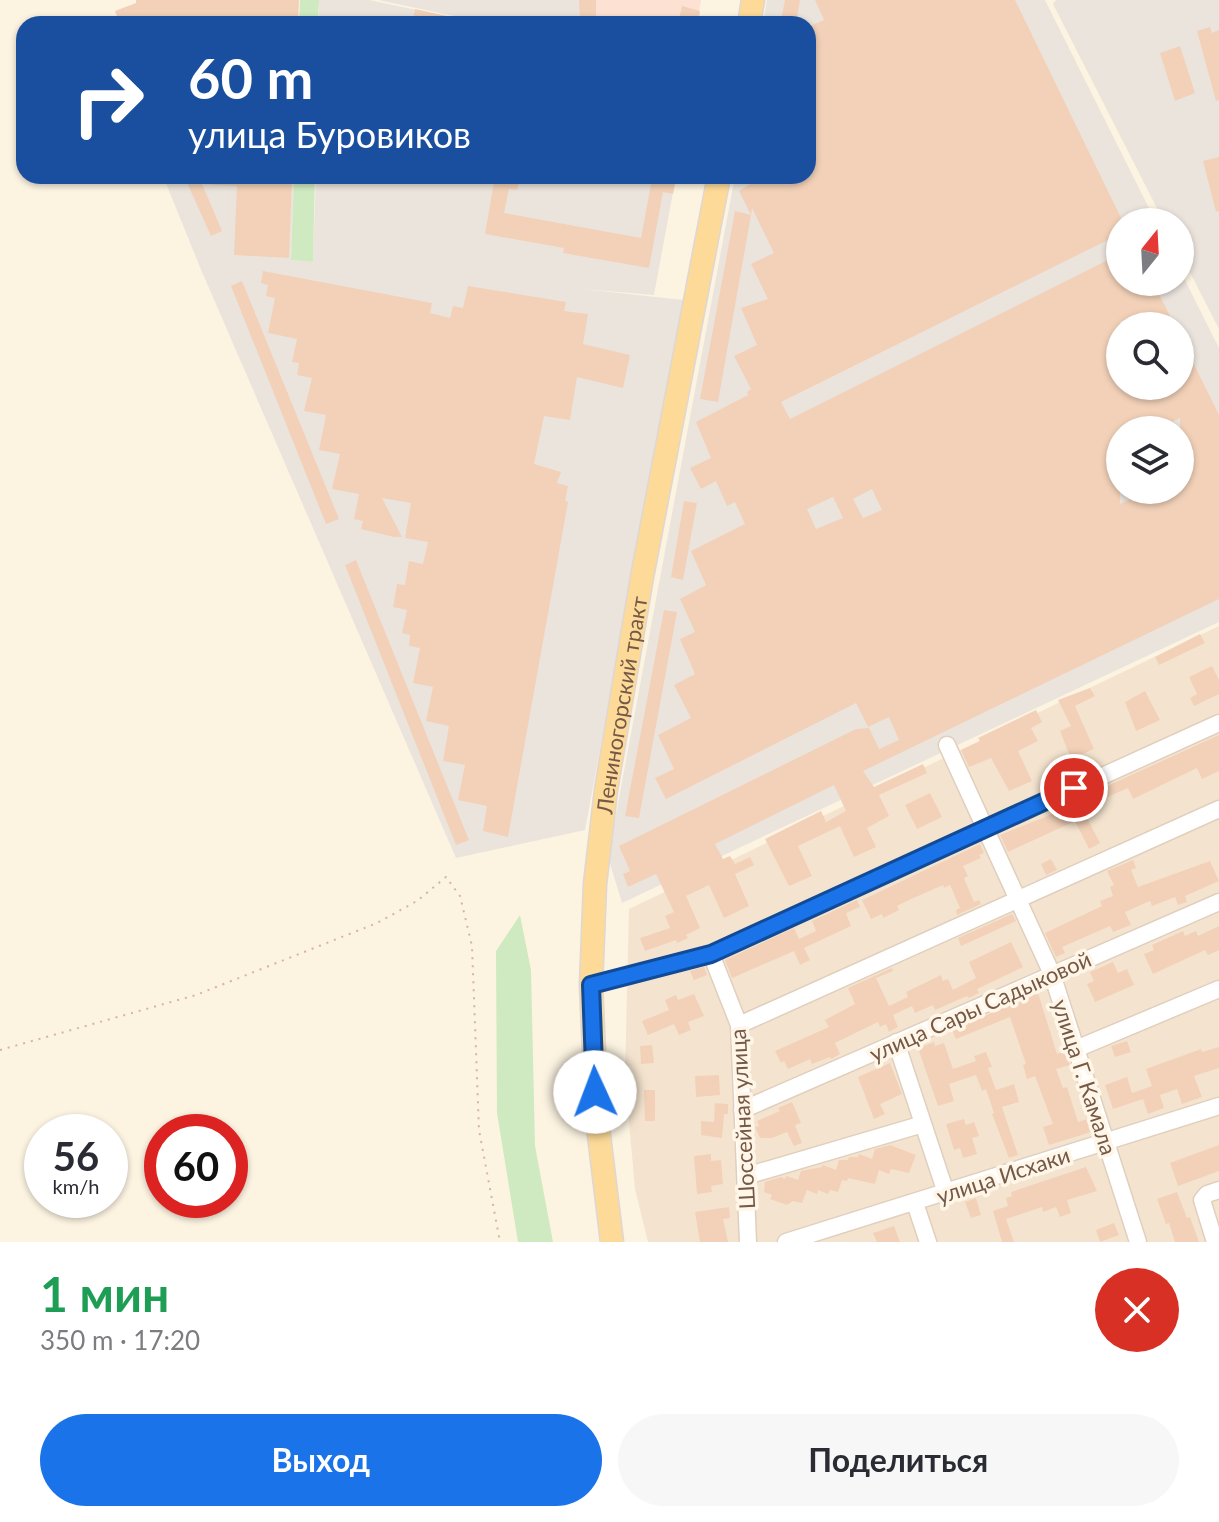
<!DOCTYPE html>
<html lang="ru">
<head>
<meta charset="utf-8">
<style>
	:root { --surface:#fff; --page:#f7f7f7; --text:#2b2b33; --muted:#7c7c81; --accent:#1a73e8 }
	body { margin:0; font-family:Lato,sans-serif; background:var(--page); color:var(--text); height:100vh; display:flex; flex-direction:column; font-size:30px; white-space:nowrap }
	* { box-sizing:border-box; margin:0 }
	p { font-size:26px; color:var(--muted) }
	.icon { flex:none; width:44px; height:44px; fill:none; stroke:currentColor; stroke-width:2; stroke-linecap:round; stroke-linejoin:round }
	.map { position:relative; height:1242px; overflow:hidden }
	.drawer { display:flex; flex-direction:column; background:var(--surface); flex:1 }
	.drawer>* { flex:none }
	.guide { position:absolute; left:16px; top:16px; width:800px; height:168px; border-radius:24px; box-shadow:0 2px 6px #0004; background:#1a4fa0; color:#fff; overflow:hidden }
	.needle { width:52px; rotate:18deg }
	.controls { position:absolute; left:1106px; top:208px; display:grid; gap:16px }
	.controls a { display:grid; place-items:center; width:88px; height:88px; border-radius:50%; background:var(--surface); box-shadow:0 2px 6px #0004; font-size:40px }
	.speed { position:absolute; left:24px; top:1114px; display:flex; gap:16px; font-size:40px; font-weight:700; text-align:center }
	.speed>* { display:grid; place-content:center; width:104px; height:104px; border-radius:50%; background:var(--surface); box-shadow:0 2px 6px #0004; line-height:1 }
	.speed small { font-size:20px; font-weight:400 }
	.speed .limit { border:12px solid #d22; background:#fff; color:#111 }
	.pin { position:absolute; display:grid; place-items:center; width:68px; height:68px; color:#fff; margin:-34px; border:4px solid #fff; border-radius:50%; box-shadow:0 2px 8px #0007 }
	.me { position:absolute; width:88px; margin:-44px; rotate:358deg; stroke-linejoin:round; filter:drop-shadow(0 0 6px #0008) }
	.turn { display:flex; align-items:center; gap:28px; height:168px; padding:0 40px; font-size:36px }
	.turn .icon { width:104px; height:104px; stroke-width:2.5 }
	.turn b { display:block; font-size:56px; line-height:68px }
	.round { display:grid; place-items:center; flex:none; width:84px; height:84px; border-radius:42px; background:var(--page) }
	.head { display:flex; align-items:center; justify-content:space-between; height:136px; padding:0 40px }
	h1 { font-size:48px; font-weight:700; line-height:60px; color:#1e9e55 }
	.action { display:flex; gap:16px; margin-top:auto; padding:16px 40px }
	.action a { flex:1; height:92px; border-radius:48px; background:var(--accent); color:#fff; font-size:32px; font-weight:700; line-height:92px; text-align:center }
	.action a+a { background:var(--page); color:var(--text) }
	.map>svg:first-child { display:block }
	.residential { fill:#f4e4cf }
	.commercial { fill:#fde2d4 }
	.industrial { fill:#ebe4dc; fill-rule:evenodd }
	.green { fill:#cfeac0 }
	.building { fill:#f2d1b8; fill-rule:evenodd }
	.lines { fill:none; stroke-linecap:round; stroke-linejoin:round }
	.minor-casing { stroke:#e1cfbd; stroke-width:19 }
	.major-casing { stroke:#ded7d3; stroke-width:25 }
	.path { stroke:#d7b49c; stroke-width:2; stroke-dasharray:2 6; stroke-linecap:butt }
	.minor { stroke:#fff; stroke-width:16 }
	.major { stroke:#fdda98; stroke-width:22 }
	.route-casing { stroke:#114b97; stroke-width:20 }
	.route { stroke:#1a73e8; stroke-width:14 }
	.labels { text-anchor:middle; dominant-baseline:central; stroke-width:7; stroke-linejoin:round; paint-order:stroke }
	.street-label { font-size:22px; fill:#745948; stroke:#fff6e7 }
</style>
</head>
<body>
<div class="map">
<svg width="1219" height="1242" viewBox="0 0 1219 1242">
	<rect width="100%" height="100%" fill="#fcf3e1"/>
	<path class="residential" d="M1219 626V1102L1103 1140 1135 1242H648L635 1189 625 1077 629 909Z
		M1219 1111V1242H1146L1117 1148Z"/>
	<path class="commercial" d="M579 0H701L697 24H580Z"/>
	<path class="industrial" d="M319 0H369L484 24H319Z
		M378 0H579L580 24H492Z
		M767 0H1045L1156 222H1120V282H1180V270L1219 348V622L622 903 608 857 735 176H808V24H763ZM1120 326H1180V386H1120ZM1120 430H1180V490H1120Z
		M1056 0H1219V329L1180 253V222H1164L1053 4Z
		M163 176H294L291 260 313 262 316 176H676L654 295 583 289 683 300 585 830 456 858 202 272Z"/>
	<path class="green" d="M300 0H319L318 24H299Z
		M294 176H315L313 262 291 260Z
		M520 915 531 970 535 1146 553 1242H518L497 1113 496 951Z"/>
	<path class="building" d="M136 0H299L298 24H144L145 18 129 24H120L115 11 136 3Z
		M579 0H596V24H580Z
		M785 0H800L796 23 781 20Z
		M815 0H1015L1123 222H1120V234L781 402 790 419 1120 254V282H1153L1175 326H1148L1141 312 1120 322V386H1180V336L1219 415V599L863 771 874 787 923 764 927 773 879 795 889 816 867 828 876 847 854 857 840 826 798 846 812 876 789 886 765 839 821 811 826 822 846 811 834 785 715 844 723 859 730 856 735 864 750 857 754 865 735 874 749 906 724 918 709 885 686 896 700 928 686 935 688 938 677 943 676 940 645 951 640 938 670 928 665 916 674 912 656 874 628 887 623 874 630 871 619 846 856 729 869 728 879 749 899 740 889 717 868 727 856 703 666 799 655 778 674 769 658 735 691 718 674 685 695 674 680 639 695 632 680 599 706 585 691 551 745 524 735 502 727 506 716 481 701 489 690 468 711 458 696 422 748 395 747 392 751 389 734 356 757 345 741 308 768 299 751 264 774 253 752 208 751 215 739 191 763 176H808V27L824 20ZM1180 418V490H1149L1120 504V430H1155ZM872 489 882 510 863 518 853 499ZM833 497 843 518 816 529 807 509Z
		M682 6 700 11 698 24H678Z
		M415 9 465 20V24H412Z
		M1210 27 1212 33 1219 30V100L1216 101 1197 31Z
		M1180 46 1195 93 1175 101 1160 53Z
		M1219 157V211L1216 212 1203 161Z
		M184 176H292L289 258 234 255 237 186 202 184 222 231 211 236Z
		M495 176H520L517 190 509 189 504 213 641 238 652 179 675 184 673 194 663 192 649 268 563 253 564 248 485 234Z
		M735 211 751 215 718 402 700 399Z
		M263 271 432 303 430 313 450 318 453 306 463 308 468 286 566 302 564 311 588 314 583 344 630 355 623 388 577 377 570 420 544 416 534 464 561 472 557 483 568 486 565 501 568 502 508 837 483 831 487 806 458 800 465 765 443 761 449 726 426 721 433 687 413 683 420 648 409 646 410 635 402 633 407 610 393 607 397 584 405 585 409 561 423 564 428 542 405 538 411 503 382 498 402 537H394L361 529 363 521 354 519 359 494 332 489 340 454 319 450 326 415 304 411 312 378 297 375 299 363 292 362 297 339 268 333 275 298 266 296 268 285 261 283Z
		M242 281 339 519 326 524 231 286Z
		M684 501 697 503 683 580 671 577Z
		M356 560 469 840 456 845 345 565Z
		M664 610 677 612 639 818 625 816Z
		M1200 634 1205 643 1159 665 1155 657Z
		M1212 666 1219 680V694L1194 706 1190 698 1197 694 1189 677Z
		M1090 688 1095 696 1075 706 1094 749 1071 759 1060 731 1071 726 1058 700Z
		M1145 691 1160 720 1136 731 1125 702Z
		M1036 710 1042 722 1031 728 1038 741 1018 751 1032 781 1009 791 991 758 969 767 961 750 980 741 978 738Z
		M1219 735V771L1202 779 1197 768 1133 799 1128 788 1082 808 1100 843 1089 849 1075 821 1008 852 1000 835 1060 811 1059 808Z
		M930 793 942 817 917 829 905 805Z
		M980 844 984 853 979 855 981 858 963 866 968 876 964 878 974 902 979 900 981 904 957 915 956 910 960 908 950 885 944 888 943 885 909 900 897 906 899 910 883 918 882 914 871 919 862 900Z
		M1051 859 1057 870 1046 875 1041 864Z
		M1133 860 1136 868 1131 870 1138 887 1210 861 1219 881 1185 896 1187 902 1178 905 1175 897 1152 906 1150 901 1125 912 1131 925 1113 932 1110 926 1062 947 1065 953 1056 957 1045 933 1102 906 1100 901 1113 896 1110 887 1114 885 1107 871Z
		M857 900 860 907 846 913 851 926 804 948 810 960 800 965 794 951 732 978 725 960 794 928 799 939 816 931 812 921Z
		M1012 914 1016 921 961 946 958 938Z
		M1219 926V950L1208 955 1205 950 1153 974 1144 954 1154 950 1152 945 1183 931 1185 936 1196 931 1198 936Z
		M1011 942 1023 967 977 989 979 993 969 998 967 996 935 1010 933 1005 915 1013 912 1006 893 1015 898 1027 889 1032 886 1024 880 1027 878 1022 835 1043 840 1054 831 1059 830 1057 812 1064 810 1059 788 1069 784 1061 781 1063 775 1051 829 1027 825 1020 855 1004 848 988 892 968 893 971 876 978 889 1006 908 997 906 992 941 975 943 981 948 979 953 990 976 978 969 962Z
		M1113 962 1118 973 1127 969 1134 985 1095 1002 1087 984 1094 981 1090 972Z
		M704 967 707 975 694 980 690 971Z
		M1038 993 1057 1054 1065 1051 1070 1065 1056 1069 1063 1088 1067 1087 1078 1122 1087 1119 1091 1132 1049 1145 1043 1127 1053 1124 1035 1076 1027 1079 1023 1065 1026 1064 1010 1017 956 1039 952 1030Z
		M694 994 704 1016 688 1022 691 1030 679 1035 674 1024 648 1035 642 1021 669 1010 665 1000 676 995 678 1000Z
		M1127 1041 1131 1052 1115 1057 1111 1046Z
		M934 1042 935 1046 944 1043 953 1069 976 1061 974 1056 986 1052 992 1067 988 1068 996 1090 1014 1084 1019 1102 1002 1107 1018 1155 1009 1158 992 1114 994 1113 986 1089 982 1091 976 1075 949 1084 954 1101 938 1106 918 1048Z
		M652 1045 654 1063 641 1064 640 1046Z
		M1219 1047V1068L1194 1076 1202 1097 1182 1104 1177 1089 1160 1095 1164 1108 1148 1114 1143 1099 1113 1109 1105 1085 1127 1077 1132 1093 1152 1086 1146 1069 1201 1049 1202 1052Z
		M890 1063 902 1094 880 1104 885 1114 874 1119 858 1077Z
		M719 1075 720 1095 696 1097 695 1076Z
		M644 1090H655V1121H645Z
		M792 1102 801 1123 795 1125 802 1143 794 1146 787 1132 772 1138H760L755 1127 759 1126 757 1121 780 1111 778 1108Z
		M715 1103 728 1104V1114H724L722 1138 701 1135V1121L714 1122Z
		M964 1119 966 1125 974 1122 979 1136 972 1138 977 1154 963 1158 960 1148 954 1150 946 1124Z
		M890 1145 916 1155 909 1173 891 1169 889 1174 879 1170 875 1184 848 1178 847 1181 842 1180 838 1192 830 1190 828 1194 818 1190 817 1194 807 1190 802 1203 793 1201 787 1205 770 1199 772 1195 764 1192 765 1182 781 1177 785 1179 786 1176 798 1180 801 1171 822 1167 823 1165 836 1170 839 1160H848L849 1157H858L859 1154 872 1159 875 1149Z
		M1219 1145V1171L1178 1186 1170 1163Z
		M711 1154V1161L721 1160 723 1184 711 1186 712 1192 697 1194 694 1156Z
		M1086 1167 1097 1191 1067 1200 1071 1213 1060 1217 1056 1207 1043 1212 1042 1207 1006 1219 1014 1242H1002L993 1211 1008 1206 1006 1198 1012 1196 1011 1192Z
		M1177 1192 1187 1218 1190 1217 1199 1242H1175L1169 1223 1166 1224 1157 1199Z
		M976 1198 981 1215 971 1218 965 1202Z
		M729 1207 730 1218 723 1219 728 1242H700L695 1212Z
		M1114 1223 1119 1235 1100 1242 1096 1230Z
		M894 1226 900 1242H877L873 1233Z"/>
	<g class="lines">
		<g class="minor-casing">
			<path id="minor" d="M947 745 1052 974 1138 1242
				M711 954 739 1025 748 1242
				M591 985 711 954 1219 723
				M739 1025 1219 809
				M896 1042 946 1193
				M1076 1049 1219 989
				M742 1110 1219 902
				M746 1176 923 1124
				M915 1203 928 1242
				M786 1242 1219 1106
				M1215 1242 1202 1200 1207 1194 1219 1190"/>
		</g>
		<g class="major-casing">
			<g id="major">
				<path d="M749 24 753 0"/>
				<path id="s1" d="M612 1242 597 1119 591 985 595 884 606 790 642 577 719 176"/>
			</g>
		</g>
		<path class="path" d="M0 1050 196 995 377 923 417 901 446 877 460 896 472 946 479 1130 500 1242"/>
		<use href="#minor" class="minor"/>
		<use href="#major" class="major"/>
	</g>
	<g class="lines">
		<g class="route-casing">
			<path id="route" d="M595 1092 591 985 711 954 1074 788"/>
		</g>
		<use href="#route" class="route"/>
	</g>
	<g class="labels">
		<g class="street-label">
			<text stroke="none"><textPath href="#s1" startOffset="540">Лениногорский тракт</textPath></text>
			<text transform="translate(980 1006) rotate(-24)">улица Сары Садыковой</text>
			<text transform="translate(1085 1077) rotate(72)">улица Г. Камала</text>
			<text transform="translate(742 1119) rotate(-93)">Шоссейная улица</text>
			<text transform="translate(1003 1175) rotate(-18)">улица Исхаки</text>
		</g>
	</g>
</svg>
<div class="controls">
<a><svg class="needle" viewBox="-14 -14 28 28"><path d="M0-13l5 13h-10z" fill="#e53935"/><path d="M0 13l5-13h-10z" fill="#7c7c81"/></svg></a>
<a><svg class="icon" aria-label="search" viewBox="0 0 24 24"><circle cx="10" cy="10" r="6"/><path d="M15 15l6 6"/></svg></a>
<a><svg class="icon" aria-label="layers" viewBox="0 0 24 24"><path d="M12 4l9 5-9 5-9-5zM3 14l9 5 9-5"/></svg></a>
</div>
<div class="speed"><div>56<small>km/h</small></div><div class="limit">60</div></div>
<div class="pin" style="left:1074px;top:788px;background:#d93025"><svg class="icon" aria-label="arrive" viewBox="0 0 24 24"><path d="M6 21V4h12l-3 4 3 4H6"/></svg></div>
<svg class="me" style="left:595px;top:1092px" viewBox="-20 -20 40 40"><circle r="19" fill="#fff"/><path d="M0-13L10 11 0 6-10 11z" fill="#1a73e8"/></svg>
<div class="guide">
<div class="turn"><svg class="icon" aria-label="right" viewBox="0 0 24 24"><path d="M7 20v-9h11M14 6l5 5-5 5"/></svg><div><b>60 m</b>улица Буровиков</div></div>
</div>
</div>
<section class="drawer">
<div class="head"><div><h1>1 мин</h1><p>350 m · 17:20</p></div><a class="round" style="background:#d93025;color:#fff"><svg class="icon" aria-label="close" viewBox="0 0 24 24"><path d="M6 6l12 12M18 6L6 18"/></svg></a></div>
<div class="action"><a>Выход</a><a>Поделиться</a></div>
</section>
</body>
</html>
